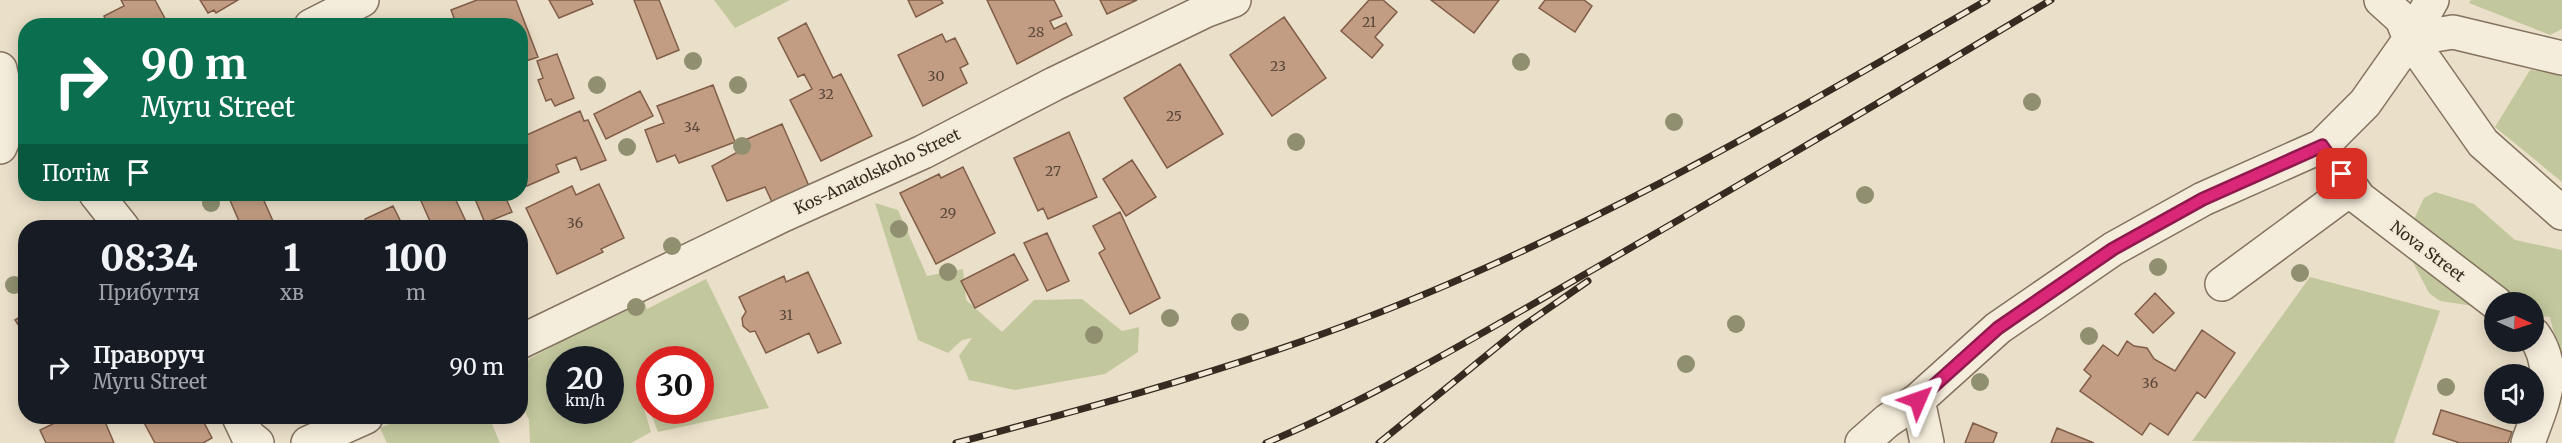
<!DOCTYPE html>
<html lang="uk">
<head>
<meta charset="utf-8">
<style>
	:root { --surface:#171b24; --page:#242831; --text:#f1f3f6; --muted:#9ea1a6 }
	body { margin:0; font-family:Merriweather,serif; background:var(--page); color:var(--text); height:100vh; display:flex; flex-direction:column; font-size:22px; white-space:nowrap }
	* { box-sizing:border-box; margin:0 }
	p { font-size:20px; color:var(--muted) }
	.icon { flex:none; width:33px; height:33px; fill:none; stroke:currentColor; stroke-width:2; stroke-linecap:round; stroke-linejoin:round }
	.map { position:relative; flex:1; overflow:hidden }
	.panel { position:absolute; left:18px; top:220px; width:510px; height:204px; display:flex; flex-direction:column; background:var(--surface); border-radius:24px; box-shadow:0 3px 15px #0003 }
	.panel>* { flex:none }
	.top-card { position:absolute; left:18px; top:18px; width:510px; height:183px; border-radius:24px; box-shadow:0 3px 15px #0003; background:#0b6e4f; color:#fff; overflow:hidden }
	.needle { width:39px; rotate:93deg }
	.fabs { position:absolute; left:2484px; top:292px; display:grid; gap:12px }
	.fabs a { display:grid; place-items:center; width:60px; height:60px; border-radius:50%; background:var(--surface); box-shadow:0 3px 15px #0003; font-size:30px }
	.speed { position:absolute; left:546px; top:346px; display:flex; gap:12px; font-size:30px; font-weight:700; text-align:center }
	.speed>* { display:grid; place-content:center; width:78px; height:78px; border-radius:50%; background:var(--surface); box-shadow:0 3px 15px #0003; line-height:1 }
	.speed small { font-size:15px; font-weight:400 }
	.speed .limit { border:9px solid #d22; background:#fff; color:#111 }
	.pin { position:absolute; display:grid; place-items:center; width:51px; height:51px; color:#fff; margin:-26px; border-radius:12px; box-shadow:0 3px 9px #0006 }
	.me { position:absolute; width:66px; margin:-33px; rotate:47deg; stroke-linejoin:round; filter:drop-shadow(0 0 4px #0008) }
	.turn { display:flex; align-items:center; gap:21px; height:126px; padding:0 24px; font-size:27px }
	.turn .icon { width:78px; height:78px; stroke-width:2.5 }
	.turn b { display:block; font-size:42px; line-height:51px }
	.then { display:flex; align-items:center; height:57px; padding:0 24px; background:#0003; gap:12px; font-size:22px }
	.eta { display:flex; justify-content:space-evenly; align-items:center; height:102px; text-align:center }
	.eta b { font-size:36px; font-weight:800; line-height:42px }
	ul { padding:0; list-style:none }
	li { display:flex; align-items:center; gap:18px; height:90px; padding:0 24px }
	li div { flex:1 }
	li b { display:block; font-size:22px }
	li em { font-style:normal }
	.map>svg:first-child { display:block }
	.green { fill:#c2c79d; fill-rule:evenodd }
	.building { fill:#c39d83; stroke:#805d48; stroke-width:1.5 }
	.lines { fill:none; stroke-linecap:round; stroke-linejoin:round }
	.minor-casing { stroke:#84725f; stroke-width:36 }
	.minor { stroke:#f5eddb; stroke-width:33 }
	.rail-casing { stroke:#362b21; stroke-width:7 }
	.rail { stroke:#f2ead7; stroke-width:4.5; stroke-dasharray:14; stroke-linecap:butt }
	.tree { fill:#909071 }
	.route-casing { stroke:#8e194d; stroke-width:15 }
	.route { stroke:#db2777; stroke-width:10 }
	.labels { text-anchor:middle; dominant-baseline:central; stroke-width:4.5; stroke-linejoin:round; paint-order:stroke }
	.number-label { font-size:14px; fill:#59483a }
	.street-label { font-size:16px; fill:#362b21; stroke:#f2ead7 }
</style>
</head>
<body>
<div class="map">
<svg width="2562" height="443" viewBox="0 0 2562 443">
	<rect width="100%" height="100%" fill="#eadfc8"/>
	<path class="green" d="M714 0H790L735 28Z
		M2471 0H2562V29L2550 35 2469 3Z
		M2530 70 2562 74V182L2495 127Z
		M2435 192 2474 204 2515 240 2562 250V367L2550 317 2534 315V303H2494V309L2440 301 2429 293 2403 243 2424 198Z
		M875 203 898 210 927 276 963 269 966 300 1002 332 1034 300 1082 299 1122 331 1139 327 1138 352 1105 374 1015 390 969 380 959 356 972 338 962 340 948 353 918 340Z
		M2310 277 2440 311 2394 443 2192 441Z
		M706 279 769 408 658 432 650 411H700V360H650L649 410 642 390 640 395 651 432 631 443H530L529 420 521 403V385L529 359 643 297 647 309ZM560 360H610V411H560Z
		M407 417H489L500 443H387L380 428Z"/>
	<path class="building" d="M121 0H155L169 26H109L104 16 124 6Z
		M200 0H238L216 13 214 10 208 13Z
		M477 0H516L538 57 520 63V26H457L451 10Z
		M549 0H591L593 4 559 18Z
		M634 0H659L679 50 657 59Z
		M908 0H941L943 3 916 17Z
		M987 0H1054L1062 16 1050 21 1054 29 1066 23 1072 35 1017 64Z
		M1100 0H1137L1107 14Z
		M1369 0H1383L1397 12 1375 37 1383 45 1372 58 1341 31Z
		M1431 0H1499L1474 33Z
		M1545 0H1584L1592 6 1575 32 1539 8Z
		M1284 17 1326 78 1272 116 1230 55Z
		M806 23 833 78 841 74 872 136 821 161 790 100 812 89 804 74 798 77 778 38Z
		M942 34 946 42 955 38 968 64 960 68 967 83 923 106 898 55Z
		M557 54 574 98 555 106 551 99 546 101 538 80 543 78 537 61Z
		M1180 64 1223 134 1167 168 1124 98Z
		M713 85 735 142 679 163 675 155 657 162 645 130 664 123 657 106Z
		M640 91 653 116 606 139 594 114Z
		M580 111 584 121 588 120 606 160 581 170 576 157 556 165 559 172 527 186 520 173V138Z
		M782 124 809 186 772 202 765 187 727 201 712 166 747 147 745 140Z
		M1069 132 1097 197 1048 219 1043 208 1038 211 1014 158Z
		M1132 160 1156 197 1126 216 1103 179Z
		M963 167 995 233 936 264 900 193 939 174 941 178Z
		M599 184 624 238 601 249 603 252 557 274 526 208 572 186 576 195Z
		M240 194H261L276 228H242L229 198Z
		M437 194H453L469 228H433L421 201Z
		M473 194H504L512 212 485 223Z
		M393 206 404 228H369L365 219Z
		M1120 212 1160 298 1130 314 1099 253 1105 249 1093 226Z
		M1047 233 1069 281 1047 291 1024 243Z
		M1014 254 1028 280 975 308 961 281Z
		M808 272 841 343 818 353 809 333 766 353 755 331 750 332 743 326 742 318 746 312 739 297 784 276 786 282Z
		M2155 293 2174 313 2153 333 2135 314Z
		M26 313V336L15 320Z
		M2202 330 2235 353 2205 398 2197 392 2168 435 2150 423 2142 435 2080 391 2091 376 2084 370 2103 345 2118 356 2127 341 2134 346 2147 348 2154 359 2175 371Z
		M2441 410 2512 432 2508 443H2460L2433 434Z
		M67 417H103L114 443H46L40 430Z
		M141 417H201L212 438 203 443H155Z
		M1973 423 1997 433 1993 443H1965Z
		M2057 428 2094 443H2051Z"/>
	<g class="lines">
		<g class="minor-casing">
			<path id="minor" d="M2381 0 2402 19 2410 39 2483 143 2562 213
				M311 26 362 0
				M2410 39 2453 32 2562 58
				M0 69 11 121
				M2322 146 2365 103 2410 39 2432 0
				M0 147 11 121
				M96 194 123 228
				M2222 284 2352 188
				M520 342 783 215 923 152 1054 84 1207 10 1234 0
				M239 417 248 436 257 443
				M308 443 366 417
				M1862 443 1887 421 1918 400
				M1927 443 1918 400 1998 328 2113 249 2203 199 2322 146 2359 198 2496 303
				M2528 443C2541 405 2560 372 2534 335"/>
		</g>
		<use href="#minor" class="minor"/>
		<g class="rail-casing">
			<path id="rail" d="M956 443C1080 410 1204 377 1325 333 1558 249 1773 124 1987 0
				M1266 443C1380 395 1487 330 1594 269 1747 181 1899 91 2051 0
				M1379 443 1520 328 1588 281"/>
		</g>
		<use href="#rail" class="rail"/>
	</g>
	<g class="tree">
		<circle cx="693" cy="61" r="9"/>
		<circle cx="1521" cy="62" r="9"/>
		<circle cx="597" cy="85" r="9"/>
		<circle cx="738" cy="85" r="9"/>
		<circle cx="2032" cy="102" r="9"/>
		<circle cx="1674" cy="122" r="9"/>
		<circle cx="1296" cy="142" r="9"/>
		<circle cx="742" cy="146" r="9"/>
		<circle cx="627" cy="147" r="9"/>
		<circle cx="1865" cy="195" r="9"/>
		<circle cx="211" cy="203" r="9"/>
		<circle cx="899" cy="229" r="9"/>
		<circle cx="672" cy="246" r="9"/>
		<circle cx="2158" cy="267" r="9"/>
		<circle cx="948" cy="272" r="9"/>
		<circle cx="2300" cy="273" r="9"/>
		<circle cx="14" cy="285" r="9"/>
		<circle cx="636" cy="307" r="9"/>
		<circle cx="1170" cy="318" r="9"/>
		<circle cx="1240" cy="322" r="9"/>
		<circle cx="1736" cy="324" r="9"/>
		<circle cx="1094" cy="335" r="9"/>
		<circle cx="2089" cy="336" r="9"/>
		<circle cx="1686" cy="364" r="9"/>
		<circle cx="1980" cy="382" r="9"/>
		<circle cx="2446" cy="387" r="9"/>
	</g>
	<g class="lines">
		<g class="route-casing">
			<path id="route" d="M1918 400 1998 328 2113 249 2203 199 2322 146 2342 174"/>
		</g>
		<use href="#route" class="route"/>
	</g>
	<g class="labels">
		<g class="number-label">
			<text x="1369" y="22">21</text>
			<text x="1036" y="32">28</text>
			<text x="1278" y="66">23</text>
			<text x="936" y="76">30</text>
			<text x="826" y="94">32</text>
			<text x="1174" y="116">25</text>
			<text x="692" y="127">34</text>
			<text x="1053" y="171">27</text>
			<text x="948" y="213">29</text>
			<text x="575" y="223">36</text>
			<text x="786" y="315">31</text>
			<text x="2150" y="383">36</text>
		</g>
		<g class="street-label">
			<text transform="translate(877 171) rotate(-25)">Kos-Anatolskoho Street</text>
			<text transform="translate(2428 251) rotate(37)">Nova Street</text>
		</g>
	</g>
</svg>
<div class="fabs">
<a><svg class="needle" viewBox="-14 -14 28 28"><path d="M0-13l5 13h-10z" fill="#e53935"/><path d="M0 13l5-13h-10z" fill="#9ea1a6"/></svg></a>
<a><svg class="icon" aria-label="sound" viewBox="0 0 24 24"><path d="M4 9h4l5-4v14l-5-4H4zM17 9q2 3 0 6"/></svg></a>
</div>
<div class="speed"><div>20<small>km/h</small></div><div class="limit">30</div></div>
<div class="pin" style="left:2342px;top:174px;background:#d93025"><svg class="icon" aria-label="arrive" viewBox="0 0 24 24"><path d="M6 21V4h12l-3 4 3 4H6"/></svg></div>
<svg class="me" style="left:1918px;top:400px" viewBox="-20 -20 40 40"><path d="M0-17L14 15 0 8-14 15z" fill="#db2777" stroke="#fff" stroke-width="4"/></svg>
<div class="top-card">
<div class="turn"><svg class="icon" aria-label="right" viewBox="0 0 24 24"><path d="M7 20v-9h11M14 6l5 5-5 5"/></svg><div><b>90 m</b>Myru Street</div></div>
<div class="then">Потім<svg class="icon" aria-label="arrive" viewBox="0 0 24 24"><path d="M6 21V4h12l-3 4 3 4H6"/></svg></div>
</div>
<section class="panel">
<div class="eta">
<div><b>08:34</b><p>Прибуття</p></div>
<div><b>1</b><p>хв</p></div>
<div><b>100</b><p>m</p></div>
</div>
<ul>
<li><svg class="icon" aria-label="right" viewBox="0 0 24 24"><path d="M7 20v-9h11M14 6l5 5-5 5"/></svg><div><b>Праворуч</b><p>Myru Street</p></div><em>90 m</em></li>
</ul>
</section>
</div>
</body>
</html>
